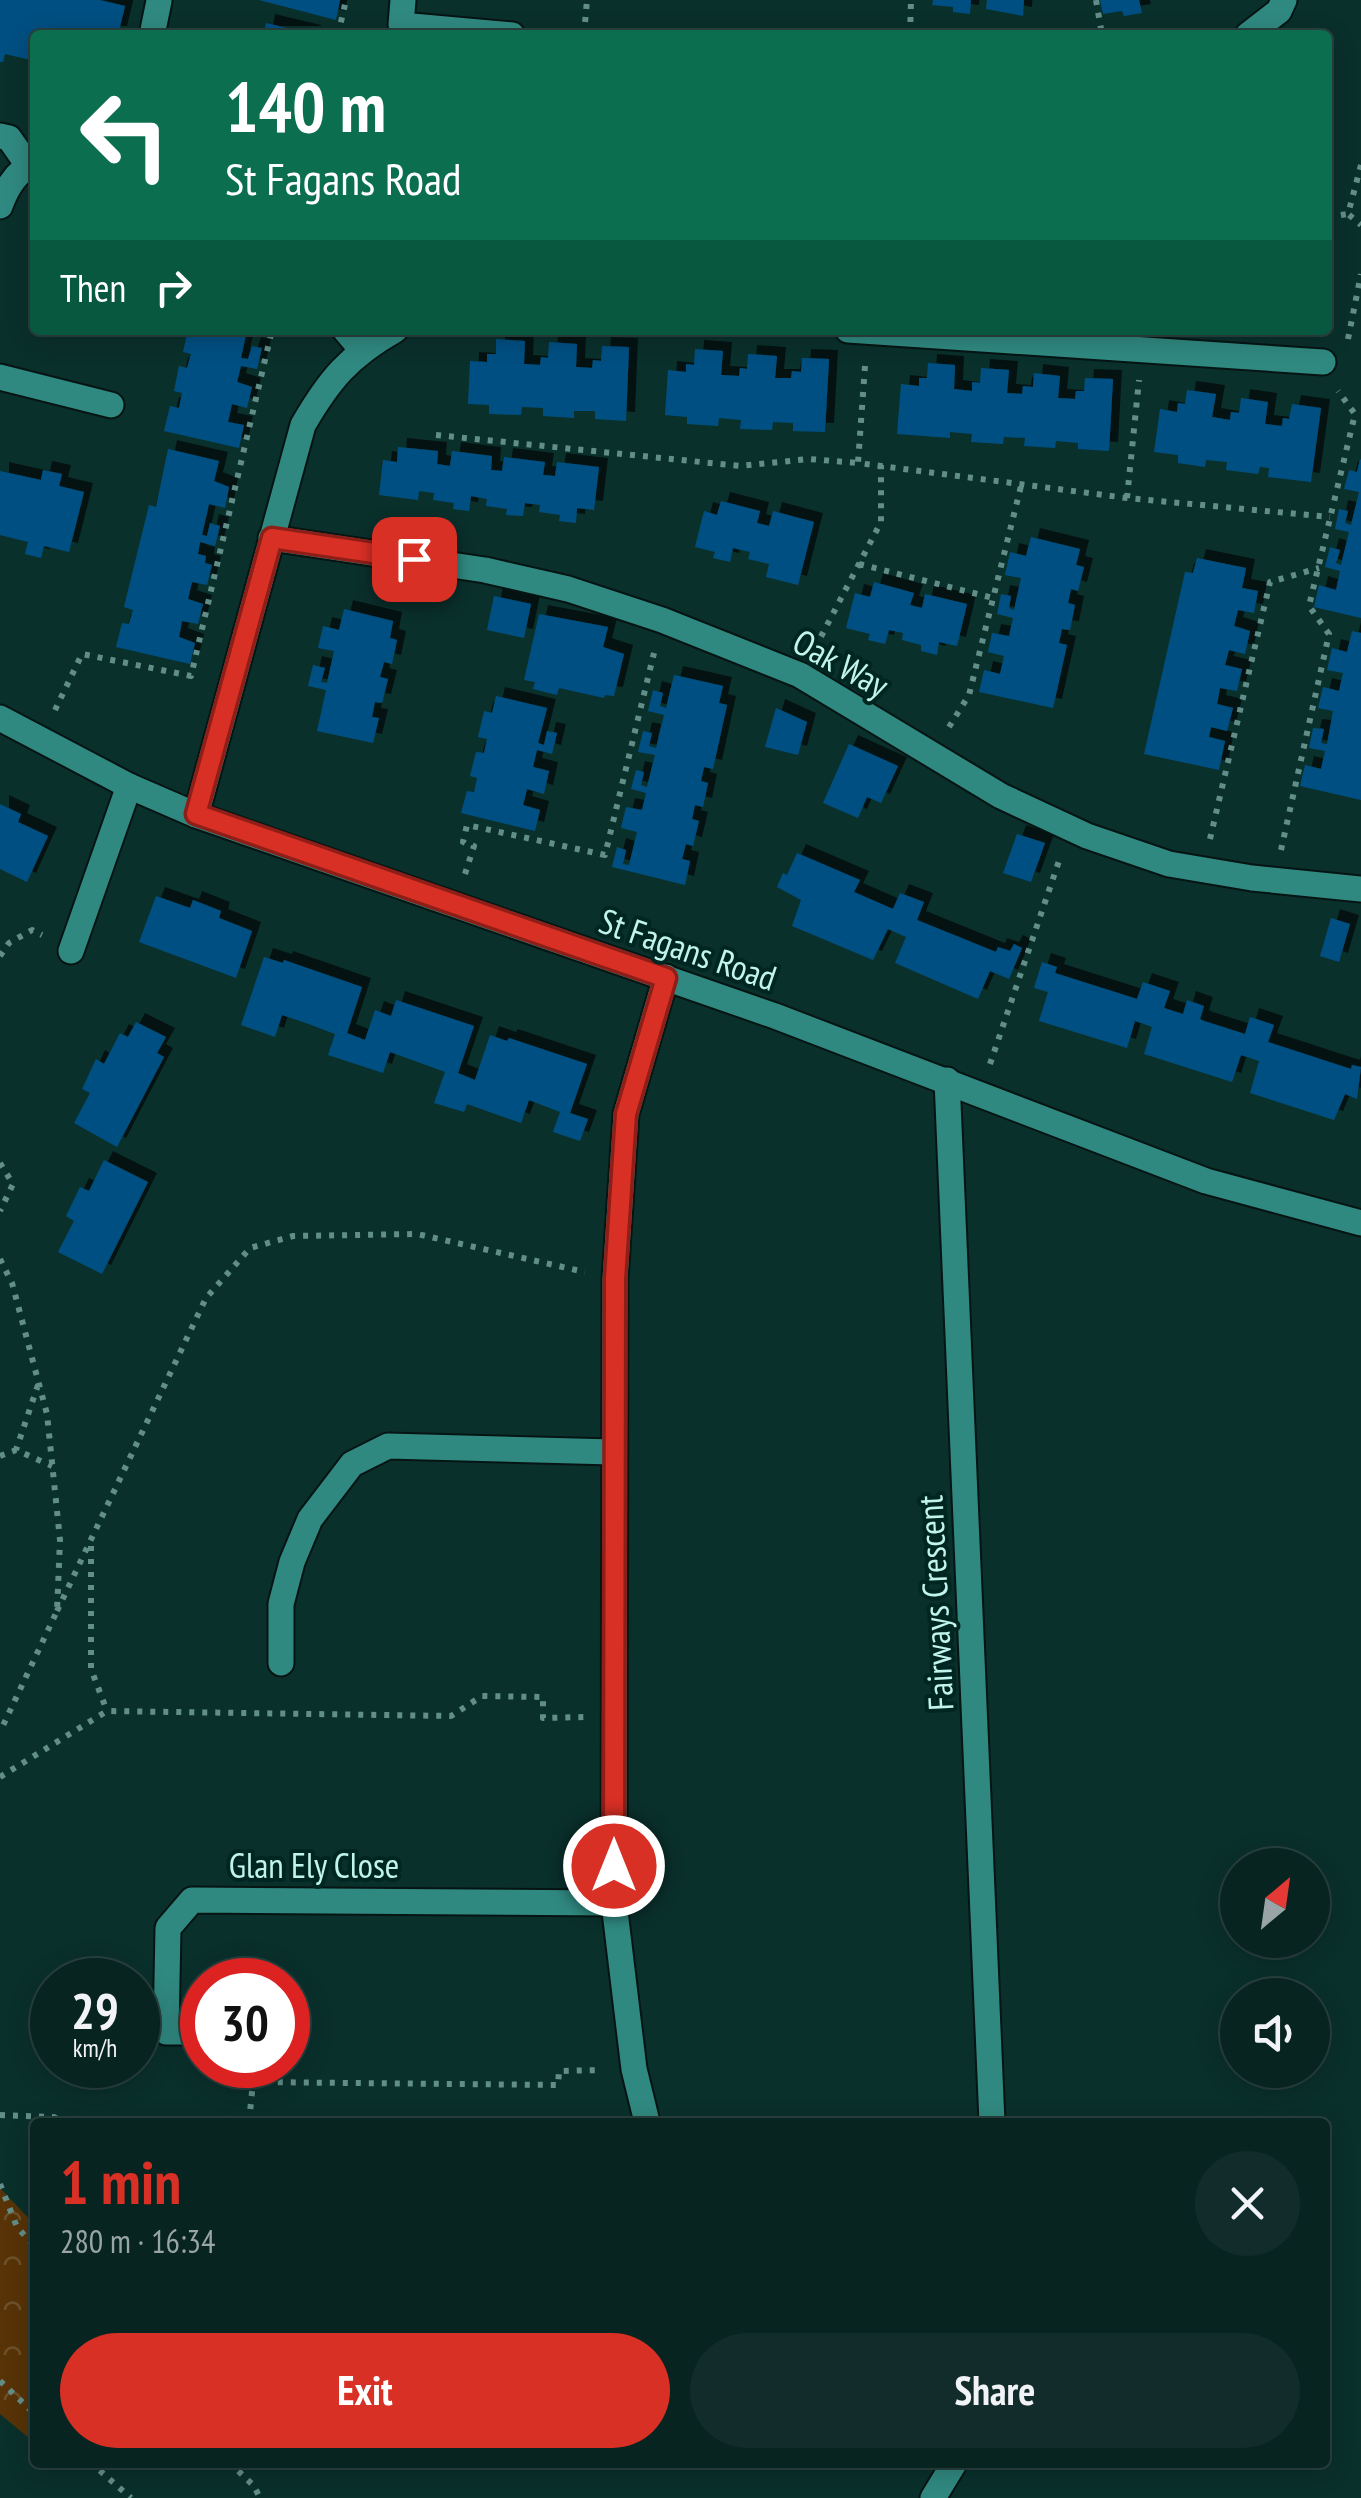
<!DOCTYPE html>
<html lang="en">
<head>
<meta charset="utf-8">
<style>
	:root { --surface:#082421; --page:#112c2a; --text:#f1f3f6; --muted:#98a4a5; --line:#29413f; --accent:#d93025 }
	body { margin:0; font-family:"PT Sans Narrow",sans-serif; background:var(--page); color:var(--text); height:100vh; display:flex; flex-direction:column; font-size:38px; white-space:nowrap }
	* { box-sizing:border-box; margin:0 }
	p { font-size:32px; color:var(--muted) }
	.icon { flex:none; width:55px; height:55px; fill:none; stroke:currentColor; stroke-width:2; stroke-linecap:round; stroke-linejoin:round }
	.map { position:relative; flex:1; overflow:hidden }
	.side { position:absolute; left:30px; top:2118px; width:1300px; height:350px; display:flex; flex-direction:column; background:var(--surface); border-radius:10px; box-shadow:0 5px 25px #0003,0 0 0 2px var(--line) }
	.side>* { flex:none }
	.hud { position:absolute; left:30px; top:30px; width:1302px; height:305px; border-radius:10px; box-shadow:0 5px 25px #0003,0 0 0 2px var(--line); background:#0b6e4f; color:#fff; overflow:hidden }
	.needle { width:65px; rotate:29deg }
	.fabs { position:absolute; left:1220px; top:1848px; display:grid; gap:20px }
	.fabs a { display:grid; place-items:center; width:110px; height:110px; border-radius:50%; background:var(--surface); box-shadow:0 5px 25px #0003,0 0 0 2px var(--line); font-size:50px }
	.speed { position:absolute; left:30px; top:1958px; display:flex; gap:20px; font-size:50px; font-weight:700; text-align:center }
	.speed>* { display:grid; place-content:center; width:130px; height:130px; border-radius:50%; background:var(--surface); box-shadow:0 5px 25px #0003,0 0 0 2px var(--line); line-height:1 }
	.speed small { font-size:25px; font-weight:400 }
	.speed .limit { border:15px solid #d22; background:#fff; color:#111 }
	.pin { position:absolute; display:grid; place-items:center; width:85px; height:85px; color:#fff; margin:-42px; border-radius:20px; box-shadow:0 5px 15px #0006 }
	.me { position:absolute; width:110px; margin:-55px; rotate:0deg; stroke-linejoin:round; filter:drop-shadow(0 0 8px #0008) }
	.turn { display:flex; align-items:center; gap:35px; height:210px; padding:0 30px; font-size:45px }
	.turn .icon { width:130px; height:130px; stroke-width:2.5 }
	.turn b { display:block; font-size:70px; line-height:85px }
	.then { display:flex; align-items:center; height:95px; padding:0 30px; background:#0003; gap:20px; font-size:38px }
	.round { display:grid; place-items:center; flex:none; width:105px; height:105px; border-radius:52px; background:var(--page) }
	.headline { display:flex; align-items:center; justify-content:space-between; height:170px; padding:0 30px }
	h1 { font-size:60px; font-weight:600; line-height:75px; color:var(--accent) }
	.button { display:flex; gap:20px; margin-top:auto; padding:20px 30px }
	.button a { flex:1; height:115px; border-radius:60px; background:var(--accent); color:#fff; font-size:40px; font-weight:600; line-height:115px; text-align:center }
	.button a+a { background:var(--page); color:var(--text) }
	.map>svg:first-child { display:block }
	.forest { fill:url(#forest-crowns) }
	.building { fill:#025082; filter:url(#shadow) }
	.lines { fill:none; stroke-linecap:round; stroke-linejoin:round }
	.lane-casing { stroke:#061513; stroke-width:29 }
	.street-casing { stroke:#061513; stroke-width:29 }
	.secondary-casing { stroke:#061513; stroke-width:29 }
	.path { stroke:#628e89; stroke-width:6; stroke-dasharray:5 8; stroke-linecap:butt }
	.lane { stroke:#308980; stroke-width:25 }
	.street { stroke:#308980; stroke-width:25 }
	.secondary { stroke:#308980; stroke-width:25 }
	.route-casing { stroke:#8d1f18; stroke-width:25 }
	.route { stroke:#d93025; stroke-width:18 }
	.labels { text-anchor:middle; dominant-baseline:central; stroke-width:8; stroke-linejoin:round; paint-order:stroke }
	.street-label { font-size:35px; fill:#c1f4ed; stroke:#002622 }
</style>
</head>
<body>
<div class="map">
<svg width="1361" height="2498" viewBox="0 0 1361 2498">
	<defs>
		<pattern id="forest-crowns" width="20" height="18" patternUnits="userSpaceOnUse" patternTransform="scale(2.5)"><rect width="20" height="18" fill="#573307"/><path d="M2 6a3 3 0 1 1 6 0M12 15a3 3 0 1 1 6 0" fill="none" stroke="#6d512b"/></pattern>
		<filter id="shadow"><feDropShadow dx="9" dy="-9" stdDeviation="0" flood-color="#0009"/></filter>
	</defs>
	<rect width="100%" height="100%" fill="#0a302c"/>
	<path class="forest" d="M0 2188 35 2225V2443L0 2414Z"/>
	<path class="building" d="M0 0H100L125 6 118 35H35V61L5 54 3 62H0Z
		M259 0H340L336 20Z
		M933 0H971L970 14 953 12V7L932 5Z
		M987 0H1024L1023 16 986 9Z
		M1100 0H1139L1142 13 1124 16 1122 11 1103 14Z
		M266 23 312 34V35H264Z
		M188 330H247L241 358 248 359 252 346 262 348 257 369 241 366 237 382 252 387 247 408 232 404 228 422 244 425 239 448 164 431 170 406 179 408 182 393 174 391 179 366 187 368 191 354 183 352Z
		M496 339 525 341 524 364 540 365 541 357 548 358 549 342 577 344 576 367 592 368 593 360 601 361 602 346 629 347 626 421 595 419V411H574V418L543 416V408L522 407 521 415 489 414V405L468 404 470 361 487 362V354H496Z
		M695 349 723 351 721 375 739 376 740 368 747 369 748 354 777 356 775 378H791L792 371 801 372 802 358 829 359 825 432 793 431V423L773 422 772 430 740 429 741 420 719 418 718 426 687 424V417L665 415 668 370 686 372V364L694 365Z
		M928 363 955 365 954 389 972 391V382L980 383 981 368 1009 370 1007 393 1022 394 1023 386 1033 387 1034 373 1060 376 1058 398 1075 399 1076 391H1084L1085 378 1113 379 1109 451 1078 449V443L1056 441 1055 448 1024 446 1025 438 1004 437 1003 444 971 442 972 434 950 432V438L897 434 901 384 919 386V378H927Z
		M1187 390 1216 394 1212 417 1230 420 1231 412 1239 413 1241 398 1268 402 1265 424 1282 426 1283 418 1289 419 1292 404 1321 408 1311 482 1268 477 1269 468 1260 467 1258 474 1226 470 1227 462 1206 460 1205 467 1178 463V455L1154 452 1160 409 1177 412 1178 403 1185 404Z
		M398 447 438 451 437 464 450 466 452 451 492 456 491 470 502 471 504 457 545 462 543 475 555 476 557 462 599 467 594 510 577 508 576 523 559 521 560 515 539 512 540 505 525 503 523 516 506 515 507 509 486 506 487 499 471 496 469 511 453 509 454 503 433 500 434 493 419 491 418 500 379 495 383 460 397 462Z
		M168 449 219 461 214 481 229 487 225 508 209 504 202 535 207 536 210 523 220 526 215 546 200 542 198 554 206 556 205 563 212 565 207 585 192 582 188 599 203 604 198 624 182 621 179 637 195 643 190 664 116 647 122 623 129 624 133 610 124 607 149 505 156 507Z
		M1360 459 1361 460V618L1314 607 1319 585 1336 590 1340 571 1325 567 1330 547 1340 550 1336 563 1341 565 1349 532 1335 529 1339 509 1348 511 1345 523 1351 525 1359 492 1344 489 1349 470 1357 472Z
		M43 470 62 474 59 486 84 492 69 552 44 546 41 558 25 554 28 542 0 535V471L41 480Z
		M721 501 760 511 757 523 769 526 773 511 814 522 798 585 766 577 769 564 748 559 750 552 733 548 730 562 713 558 715 552 695 547 704 511 717 515Z
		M1031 537 1080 549 1076 565 1084 567 1078 591 1071 589 1068 603 1075 605 1070 630 1062 629 1059 643 1067 645 1053 708 979 692 984 670 1000 674 1004 656 988 652 992 633 1009 636 1013 618 997 614 1001 594 1011 596 1009 608 1014 610 1021 578 1005 575 1010 552 1026 556Z
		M1197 558 1246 568 1242 588 1258 591 1254 613 1238 610 1234 626 1250 631 1245 654 1229 650 1225 665 1242 669 1237 691 1220 688 1217 704 1233 708 1227 731 1211 727 1209 737 1225 741 1219 770 1144 754 1185 572 1193 573Z
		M874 582 914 593 910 605 922 608 925 594 967 604 957 646 939 642 937 655 921 651V645L902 640 903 633 889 630 885 644 868 640 870 634 846 628 855 593 870 597Z
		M494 596 531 604 524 638 487 630Z
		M344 609 393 621 390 638 397 640 392 664 384 662 380 677 388 679 382 703 375 702 372 717 379 718 373 743 317 731 326 690 308 686 313 665 325 668 321 682 327 683 334 651 318 648 323 626 339 630Z
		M539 614 608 627 603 647 624 654 614 696 605 695 604 698 559 688 557 695 533 689 535 682 524 680Z
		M1352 631 1361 633V800L1300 786 1305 765 1321 769 1325 751 1309 748 1313 728 1324 729 1321 743 1327 744 1333 711 1318 708 1323 687 1339 691 1343 673 1327 670 1332 648 1347 652Z
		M674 675 723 686 719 703 727 705 713 769 704 767 701 781 708 783 703 807 695 805 692 819 699 821 693 846 686 844 682 859 690 861 685 885 612 867 617 847 626 850 623 864 629 865 637 832 621 828 626 807 642 810 646 793 631 789 636 770 644 772 641 785 647 787 655 755 638 752 643 731 652 733 649 746 656 748 664 715 648 711 653 690 663 693 660 706 666 708Z
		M496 696 547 708 538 743 544 745 547 731 557 733 552 754 537 750 533 767 549 771 544 794 527 789 523 805 540 810 535 831 461 813 467 791 474 792 477 778 470 776 476 752 484 753 487 739 478 737 484 711 492 713Z
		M776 708 807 722 798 755 765 747Z
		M849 744 898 766 881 803 867 797 858 818 823 803Z
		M0 804 21 814 18 822 48 836 27 882 0 869Z
		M1017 834 1045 843 1031 882 1003 873Z
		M797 853 860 880 854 892 893 909 900 893 924 902 917 920 996 952 998 947 1010 951 1014 944 1022 948 1009 979 990 971 978 999 895 963 906 937 888 929 873 960 792 926 801 900 777 887 783 873 787 875Z
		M156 896 190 908 193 900 221 911 219 918 252 931 236 978 139 942Z
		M1331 918 1350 924 1339 962 1320 956Z
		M264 957 283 963 284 960 362 987 347 1033 365 1040 375 1010 391 1016 396 1000 474 1026 458 1073 475 1080 490 1035 507 1041 509 1038 587 1064 570 1113 588 1119 580 1141 553 1132 560 1112 529 1100 521 1123 467 1104 464 1112 434 1103 445 1072 390 1052 383 1073 328 1055 335 1034 306 1023 282 1015 275 1037 241 1025Z
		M1042 962 1057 967 1055 973 1137 999 1143 982 1170 991 1164 1008 1183 1014 1187 1000 1204 1006 1200 1019 1204 1021 1245 1034 1250 1017 1274 1025 1268 1042 1351 1069 1352 1065 1361 1067 1357 1099 1345 1094 1334 1120 1250 1093 1259 1061 1241 1055 1232 1082 1144 1054 1152 1027 1144 1024 1135 1021 1127 1048 1039 1021 1048 992 1034 988Z
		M136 1022 166 1037 157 1053 164 1057 117 1147 74 1123 90 1093 82 1089 96 1059 104 1064 120 1033 128 1037Z
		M104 1160 148 1182 102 1274 58 1252 74 1221 66 1216 80 1187 89 1191Z"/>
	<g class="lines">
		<g class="lane-casing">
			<path id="lane" d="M152 35 159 1
				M0 136 9 138 28 165
				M345 330 361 349
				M0 377 111 405"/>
		</g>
		<g class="street-casing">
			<path id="street" d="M403 0 401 25 512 35
				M1248 35 1279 11 1284 0
				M0 206C6 189 17 170 35 163
				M848 330 1323 362
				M271 538 485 570 568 589 662 620 800 675 1001 796 1087 836 1169 864 1252 878 1361 889
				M196 815 303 425C329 380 349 356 395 330
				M71 951 129 786
				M947 1080 992 2122
				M281 1663V1604L292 1562 310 1519 352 1464 388 1446 613 1452
				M202 2032H166L168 1928 192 1900 614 1903
				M647 2122 634 2069 614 1903 615 1279 626 1114 666 977
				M933 2498 955 2462"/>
		</g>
		<g class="secondary-casing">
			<path id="secondary" d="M0 718 129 786 196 815 775 1016 1206 1181 1361 1223"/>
		</g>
		<path class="path" d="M1096 0 1102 35
			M338 35 346 0
			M584 35 587 0
			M910 35 911 0
			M1361 165 1348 214 1361 225
			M1328 217 1348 214
			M1348 339 1361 274
			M865 366 858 463 1127 498 1330 517
			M436 435 740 466 809 459 858 463
			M1127 498 1139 380
			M859 564 993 598
			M815 648 881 522V465
			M55 710 82 654 191 676 272 330
			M949 727 969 695 1021 486
			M1210 839 1270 582 1319 568
			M1281 850 1329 634 1309 606 1355 414 1338 391
			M465 874 474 846 463 842 467 825 605 855 654 653
			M0 956 9 943 32 930 42 935
			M990 1064 1060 858
			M0 1163 13 1184 0 1211
			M0 1259 12 1283 47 1414 60 1540 57 1611 0 1732
			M38 1385 16 1450 52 1466
			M0 1456 16 1450
			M91 1546V1669L107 1711
			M57 1611 206 1298 250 1248 293 1236 417 1234 585 1272
			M0 1777 107 1711 451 1716 482 1696 543 1697V1718L584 1717
			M0 2115 54 2117 62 2122
			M249 2122 253 2082 558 2085 559 2071 602 2070
			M0 2184 17 2227 35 2247
			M0 2381 35 2414
			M90 2462 131 2498
			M229 2462 254 2486 260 2498"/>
		<use href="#lane" class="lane"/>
		<use href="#street" class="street"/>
		<use href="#secondary" class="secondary"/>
	</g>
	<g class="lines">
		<g class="route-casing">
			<path id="route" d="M414 559 272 538 196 814 666 978 626 1114 615 1279 614 1866"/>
		</g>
		<use href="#route" class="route"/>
	</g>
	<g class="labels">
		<g class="street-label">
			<text transform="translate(841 663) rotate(29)">Oak Way</text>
			<text transform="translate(688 949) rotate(19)">St Fagans Road</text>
			<text transform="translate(935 1603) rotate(-93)">Fairways Crescent</text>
			<text x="314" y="1865">Glan Ely Close</text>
		</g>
	</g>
</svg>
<div class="fabs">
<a><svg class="needle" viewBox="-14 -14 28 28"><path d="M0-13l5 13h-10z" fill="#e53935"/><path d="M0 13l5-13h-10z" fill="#98a4a5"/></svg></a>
<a><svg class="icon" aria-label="sound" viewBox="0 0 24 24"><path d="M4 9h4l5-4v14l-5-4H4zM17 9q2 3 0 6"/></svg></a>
</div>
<div class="speed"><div>29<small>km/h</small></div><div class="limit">30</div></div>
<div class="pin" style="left:414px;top:559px;background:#d93025"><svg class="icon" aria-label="arrive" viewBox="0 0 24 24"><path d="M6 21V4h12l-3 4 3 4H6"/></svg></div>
<svg class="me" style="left:614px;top:1866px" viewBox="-20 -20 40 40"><circle r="17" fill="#d93025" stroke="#fff" stroke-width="3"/><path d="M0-11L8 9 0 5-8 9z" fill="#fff"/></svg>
<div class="hud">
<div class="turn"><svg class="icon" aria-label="left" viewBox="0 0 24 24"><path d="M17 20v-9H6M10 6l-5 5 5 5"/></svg><div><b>140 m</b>St Fagans Road</div></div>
<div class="then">Then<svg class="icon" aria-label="right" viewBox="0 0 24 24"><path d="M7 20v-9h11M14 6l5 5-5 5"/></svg></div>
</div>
<section class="side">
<div class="headline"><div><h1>1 min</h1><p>280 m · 16:34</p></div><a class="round"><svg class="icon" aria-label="close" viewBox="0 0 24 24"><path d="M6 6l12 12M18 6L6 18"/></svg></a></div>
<div class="button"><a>Exit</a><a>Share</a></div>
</section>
</div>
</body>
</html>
